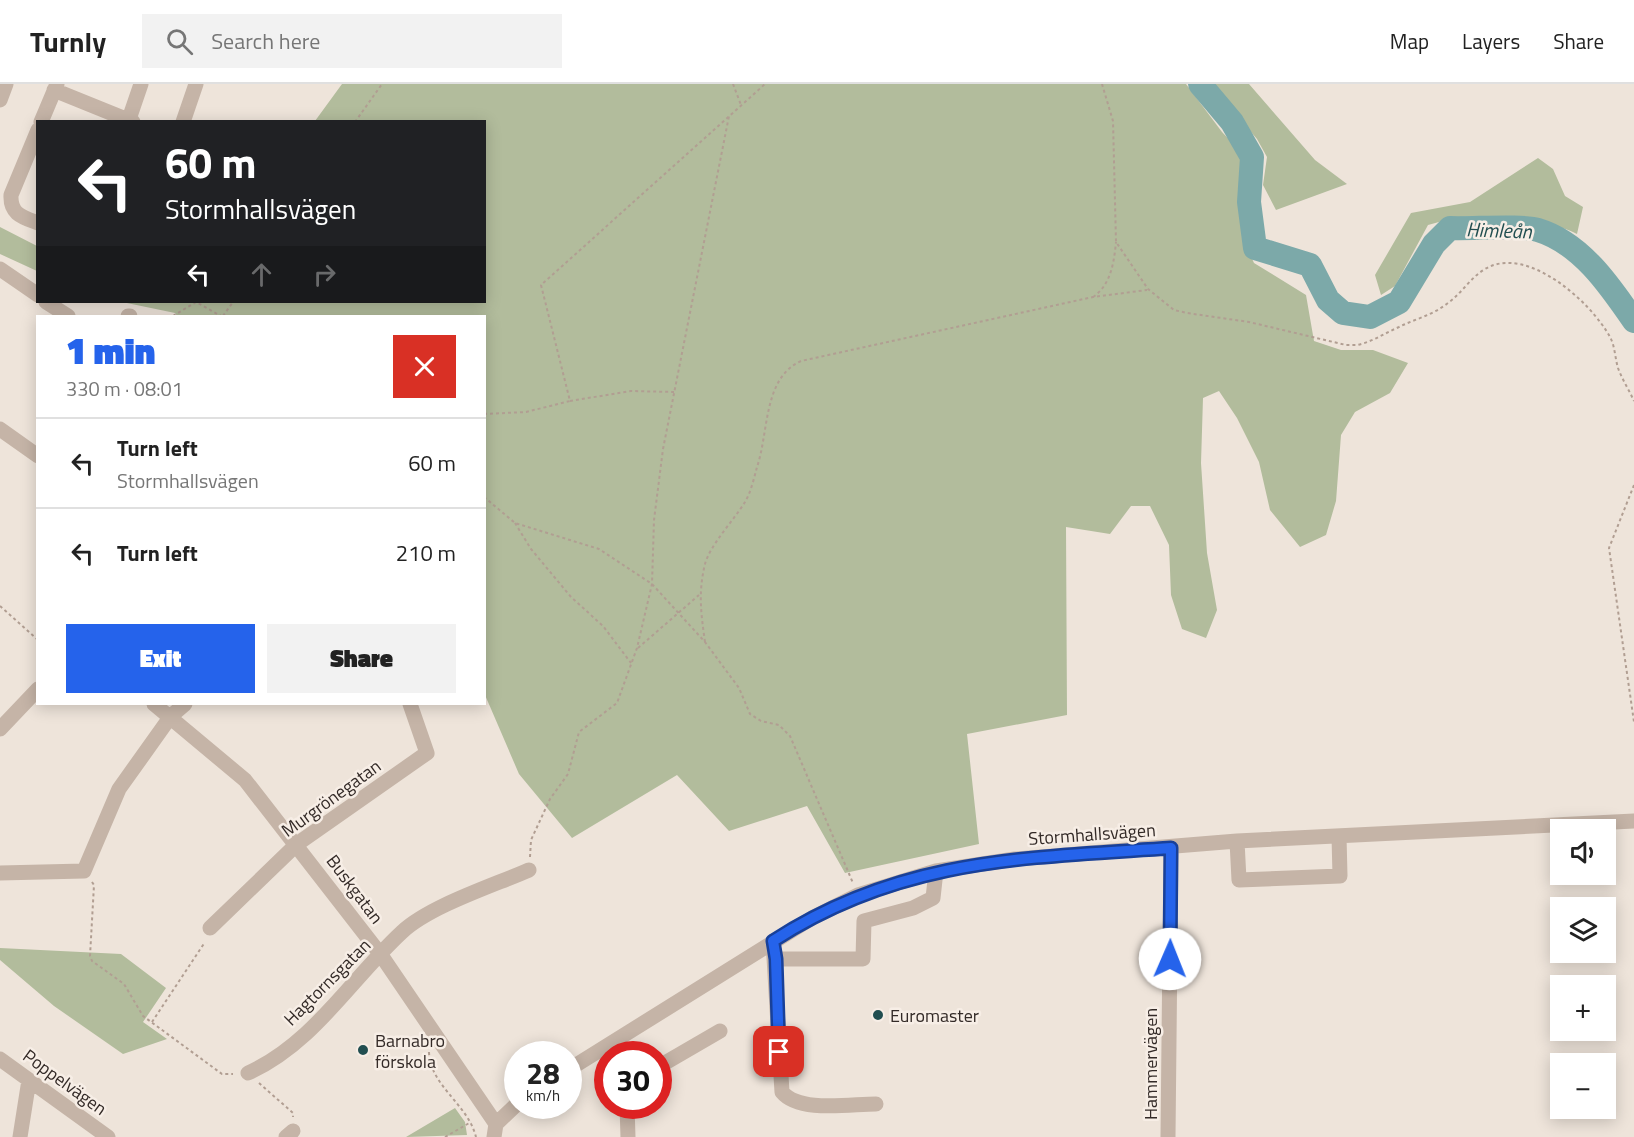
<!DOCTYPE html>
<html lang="en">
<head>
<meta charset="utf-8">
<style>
	:root { --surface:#fff; --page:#f2f2f2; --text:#222; --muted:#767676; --line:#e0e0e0; --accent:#2563eb }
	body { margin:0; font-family:"Titillium Web",sans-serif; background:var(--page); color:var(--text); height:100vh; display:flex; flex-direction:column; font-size:22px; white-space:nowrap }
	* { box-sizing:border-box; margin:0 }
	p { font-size:20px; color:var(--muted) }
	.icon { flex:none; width:33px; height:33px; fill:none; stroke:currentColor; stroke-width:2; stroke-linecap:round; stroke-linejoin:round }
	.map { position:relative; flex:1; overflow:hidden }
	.drawer { position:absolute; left:36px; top:231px; width:450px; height:390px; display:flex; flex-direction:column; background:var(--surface); border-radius:0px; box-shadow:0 3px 15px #0003 }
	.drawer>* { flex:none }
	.top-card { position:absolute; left:36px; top:36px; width:450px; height:183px; border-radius:0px; box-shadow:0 3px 15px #0003; background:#202124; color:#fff; overflow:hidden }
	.fabs { position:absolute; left:1550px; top:735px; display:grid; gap:12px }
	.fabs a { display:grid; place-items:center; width:66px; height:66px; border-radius:0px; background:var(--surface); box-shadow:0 3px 15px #0003; font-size:30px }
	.speed { position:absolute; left:504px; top:957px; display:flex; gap:12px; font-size:30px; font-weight:700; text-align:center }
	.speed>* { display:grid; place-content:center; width:78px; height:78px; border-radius:50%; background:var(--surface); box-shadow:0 3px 15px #0003; line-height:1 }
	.speed small { font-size:15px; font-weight:400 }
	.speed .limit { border:9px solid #d22; background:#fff; color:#111 }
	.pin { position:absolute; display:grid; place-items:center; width:51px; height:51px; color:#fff; margin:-26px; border-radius:12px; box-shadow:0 3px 9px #0006 }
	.me { position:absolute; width:66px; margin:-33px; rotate:1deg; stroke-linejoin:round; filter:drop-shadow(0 0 4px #0008) }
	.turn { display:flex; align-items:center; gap:21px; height:126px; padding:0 30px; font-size:27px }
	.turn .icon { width:78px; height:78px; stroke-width:2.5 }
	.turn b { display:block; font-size:42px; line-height:51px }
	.lanes { display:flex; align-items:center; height:57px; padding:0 30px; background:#0003; justify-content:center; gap:30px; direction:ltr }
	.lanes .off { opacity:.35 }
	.round { display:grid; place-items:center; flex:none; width:63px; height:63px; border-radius:0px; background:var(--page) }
	.summary { display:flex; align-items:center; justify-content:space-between; height:102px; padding:0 30px }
	h1 { font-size:36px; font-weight:800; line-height:45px; color:var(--accent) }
	.action { display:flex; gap:12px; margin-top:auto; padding:12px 30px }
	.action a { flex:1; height:69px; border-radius:0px; background:var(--accent); color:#fff; font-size:24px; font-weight:800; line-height:69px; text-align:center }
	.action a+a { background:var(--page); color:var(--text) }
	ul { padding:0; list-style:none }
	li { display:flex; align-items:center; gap:18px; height:90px; padding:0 30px; border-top:2px solid var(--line) }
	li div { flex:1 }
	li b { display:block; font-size:22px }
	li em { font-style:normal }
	header { display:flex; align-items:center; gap:36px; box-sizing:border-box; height:84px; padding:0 30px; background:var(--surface); border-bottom:2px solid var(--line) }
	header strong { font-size:28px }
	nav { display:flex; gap:33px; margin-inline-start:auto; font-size:21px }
	.search { width:420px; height:54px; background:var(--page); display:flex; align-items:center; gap:15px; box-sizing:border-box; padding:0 21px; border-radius:0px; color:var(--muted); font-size:22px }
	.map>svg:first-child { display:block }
	.green { fill:#b2bc9c }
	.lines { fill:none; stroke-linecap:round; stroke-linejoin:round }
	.river { stroke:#7ca9a9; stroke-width:24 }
	.path { stroke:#b19e92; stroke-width:2; stroke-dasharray:3 3; stroke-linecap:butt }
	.minor { stroke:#c5b4a7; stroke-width:15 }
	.route-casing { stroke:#184099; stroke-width:15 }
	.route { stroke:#2563eb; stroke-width:10 }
	.poi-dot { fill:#214e50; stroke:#f7eee6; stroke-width:2 }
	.labels { text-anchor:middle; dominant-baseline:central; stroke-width:5; stroke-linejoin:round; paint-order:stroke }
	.street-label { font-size:18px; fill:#332a27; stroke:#f7eee6 }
	.poi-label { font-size:18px; fill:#332a27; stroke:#f7eee6; text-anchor:start }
	.water-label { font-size:20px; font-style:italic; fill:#214e50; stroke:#f7eee6 }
</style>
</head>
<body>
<header>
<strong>Turnly</strong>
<div class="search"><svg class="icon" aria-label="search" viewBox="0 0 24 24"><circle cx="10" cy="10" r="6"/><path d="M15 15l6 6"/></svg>Search here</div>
<nav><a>Map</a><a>Layers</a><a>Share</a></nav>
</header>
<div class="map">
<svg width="1634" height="1053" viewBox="0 0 1634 1053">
	<rect width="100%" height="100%" fill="#eee4da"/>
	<path class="green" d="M342 0H1186L1222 48 1242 69V153L1254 179 1306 211 1314 257 1341 266H1373L1408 279 1390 309 1355 328 1341 351 1336 417 1326 451 1300 463 1270 426 1259 378 1237 334 1219 307 1203 314 1201 379 1207 469 1217 526 1206 554 1182 545 1171 511 1169 461 1150 422H1131L1110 450 1066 443 1067 631 967 650 979 760 845 789 807 722 729 747 677 691 572 754 519 690 485 611 484 232H177L175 229 122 218H484V38L315 37Z
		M1210 0H1249L1315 76 1347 100 1276 126 1263 101 1267 73 1257 55Z
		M1538 74 1553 85 1565 112 1583 123 1577 150C1550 136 1492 130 1461 133 1450 134 1439 138 1428 141L1395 202 1381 211 1375 191 1411 129 1470 118Z
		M0 143 37 162V187L0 170Z
		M0 864 121 870 166 904 143 938 167 955 123 970 54 922 0 876Z
		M455 1024 465 1038 467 1051 406 1053Z"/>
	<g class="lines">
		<path class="river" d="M1200 0 1232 38 1252 73 1249 118 1255 164 1310 181 1328 216 1343 229 1370 233 1399 218 1434 160 1450 144C1470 145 1523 141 1538 146 1581 159 1610 202 1634 237"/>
		<path class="path" d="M733 0 741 21
			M1102 0 1113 37 1116 158 1148 205 1174 226 1187 229 1249 238 1346 261H1357C1372 258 1385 249 1399 243 1415 235 1433 231 1448 219 1462 209 1470 194 1485 185 1527 160 1591 218 1610 253 1615 262 1615 274 1618 284 1622 295 1629 306 1634 317
			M355 38 382 0
			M1093 213C1111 201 1114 178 1116 158
			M173 232 196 218 221 232
			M223 232 233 218
			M570 317 631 307 674 308
			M484 330 526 328 570 317 541 201 765 0
			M1634 401 1609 464 1634 638
			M484 413 515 439 599 465 652 500 705 558 739 604 750 630 761 637 779 641 790 652 853 799
			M515 439 531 465 571 513 603 542 631 579
			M0 522 38 556
			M705 558C701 529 698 509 705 480 710 461 734 436 745 418 751 408 754 394 757 383 769 348 763 294 801 277L1093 213 1147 206
			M638 564 699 511
			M530 773 531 756 550 715 568 690 579 648 617 619 637 564 652 500 654 436 663 365 729 32
			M92 798 94 801 90 872 92 877 124 900 143 932 222 990H233
			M152 938 205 858
			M429 968C430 1002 468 1020 476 1053
			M259 999 293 1029V1033
			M445 1053 471 1038"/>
		<path class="minor" d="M54 6 133 38
			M0 16 6 0
			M41 38 57 0
			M128 38 141 0
			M183 38 196 0
			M38 46 11 111C10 130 22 133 38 139
			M0 185 38 211
			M46 218 68 232
			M128 232H130
			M0 345 38 372
			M154 620 245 696 381 871 496 1040
			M0 645 38 605
			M1237 757 1239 796 1340 792 1339 752
			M0 789 84 787 119 705 171 632 185 620
			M210 844 297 760 427 669 410 620
			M773 857 782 1008C799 1029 850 1020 876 1020
			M776 875H863L864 837 913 824 933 814 936 787
			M0 975 108 1053
			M658 983 720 947
			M568 986 812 834 858 811 936 787 1015 775 1237 757 1634 737
			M248 989C313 960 351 895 402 848 430 822 492 802 529 786
			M627 1022 628 1053
			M20 1053 29 996
			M286 1053 293 1047
			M494 1053 496 1040 518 1019
			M1168 1053 1171 764"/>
	</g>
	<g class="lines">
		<g class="route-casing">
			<path id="route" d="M779 968 776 875 773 857C901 774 1025 774 1171 764L1170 875"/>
		</g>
		<use href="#route" class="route"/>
	</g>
	<g class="poi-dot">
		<circle cx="878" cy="931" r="6"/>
		<circle cx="363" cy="966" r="6"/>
	</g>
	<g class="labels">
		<g class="street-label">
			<text transform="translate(331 714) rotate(-36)">Murgrönegatan</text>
			<text transform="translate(1092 750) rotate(-4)">Stormhallsvägen</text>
			<text transform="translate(355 805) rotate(53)">Buskgatan</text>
			<text transform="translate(327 898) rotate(-45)">Hagtornsgatan</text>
			<text transform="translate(1150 980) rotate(-90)">Hammervägen</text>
			<text transform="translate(65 998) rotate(36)">Poppelvägen</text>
		</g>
		<g class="poi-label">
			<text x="890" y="931">Euromaster</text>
			<text x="375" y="956">Barnabro<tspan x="375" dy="21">förskola</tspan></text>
		</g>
		<g class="water-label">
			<text transform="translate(1499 146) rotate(2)">Himleån</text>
		</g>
	</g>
</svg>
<div class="fabs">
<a><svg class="icon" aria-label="sound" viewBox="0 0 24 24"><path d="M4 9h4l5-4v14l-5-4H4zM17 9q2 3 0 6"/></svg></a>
<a><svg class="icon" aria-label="layers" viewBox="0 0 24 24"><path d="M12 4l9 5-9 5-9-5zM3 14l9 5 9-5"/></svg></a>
<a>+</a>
<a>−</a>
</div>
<div class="speed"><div>28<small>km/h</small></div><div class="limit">30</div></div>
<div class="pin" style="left:779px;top:968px;background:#d93025"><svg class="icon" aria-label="arrive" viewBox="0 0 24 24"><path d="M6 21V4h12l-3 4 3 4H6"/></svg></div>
<svg class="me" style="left:1170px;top:875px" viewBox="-20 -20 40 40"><circle r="19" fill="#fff"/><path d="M0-13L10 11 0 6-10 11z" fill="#2563eb"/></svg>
<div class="top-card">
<div class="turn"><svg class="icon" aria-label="left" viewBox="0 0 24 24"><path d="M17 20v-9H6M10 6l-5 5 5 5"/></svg><div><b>60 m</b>Stormhallsvägen</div></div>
<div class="lanes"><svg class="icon" aria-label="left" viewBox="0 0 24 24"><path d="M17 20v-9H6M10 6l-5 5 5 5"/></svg><svg class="icon off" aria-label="ahead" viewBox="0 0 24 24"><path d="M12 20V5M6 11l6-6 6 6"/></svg><svg class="icon off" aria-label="right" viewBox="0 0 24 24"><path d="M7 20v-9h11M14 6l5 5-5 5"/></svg></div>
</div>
<section class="drawer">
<div class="summary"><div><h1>1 min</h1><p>330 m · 08:01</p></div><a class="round" style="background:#d93025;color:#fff"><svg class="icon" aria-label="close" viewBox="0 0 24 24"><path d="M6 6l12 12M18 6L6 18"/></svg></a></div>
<ul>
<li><svg class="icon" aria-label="left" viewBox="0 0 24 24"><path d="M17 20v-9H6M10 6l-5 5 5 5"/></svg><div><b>Turn left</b><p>Stormhallsvägen</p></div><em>60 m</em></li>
<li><svg class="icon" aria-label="left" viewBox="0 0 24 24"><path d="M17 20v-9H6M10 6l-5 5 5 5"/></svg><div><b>Turn left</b></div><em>210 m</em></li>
</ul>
<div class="action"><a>Exit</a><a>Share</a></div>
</section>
</div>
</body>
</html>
